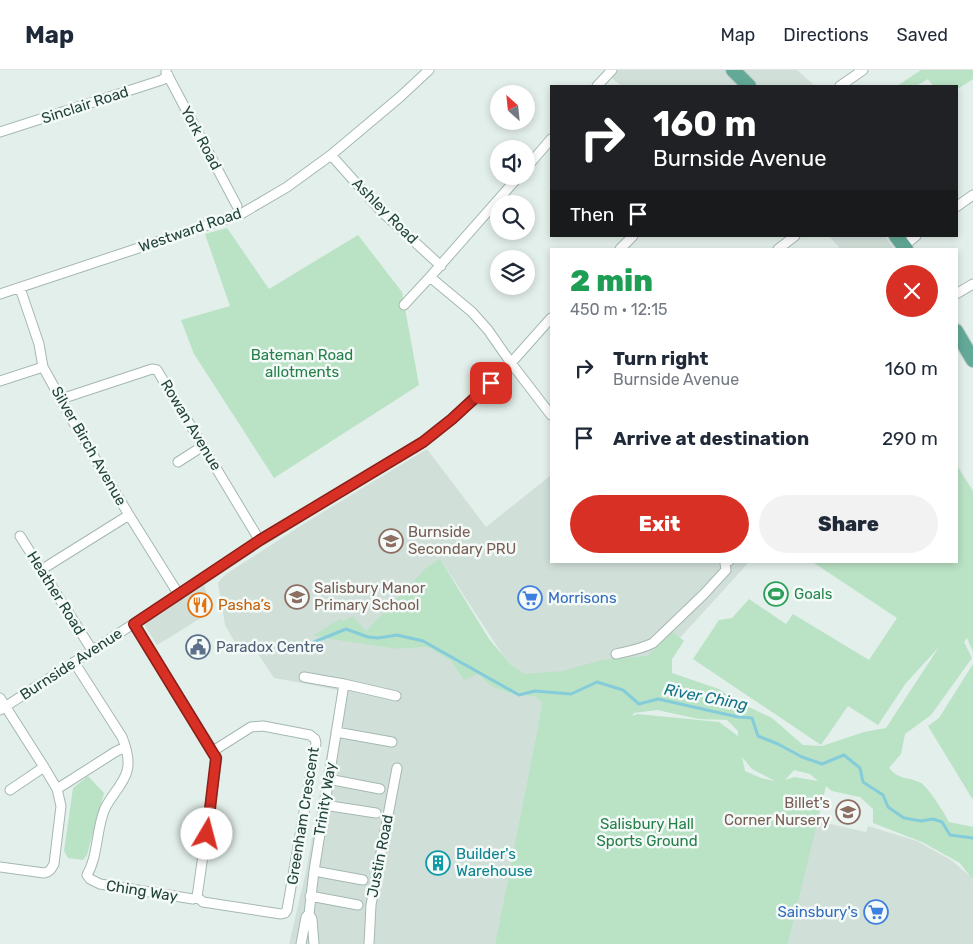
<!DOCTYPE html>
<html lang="en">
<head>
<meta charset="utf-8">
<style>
	:root { --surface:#fff; --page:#f2f2f3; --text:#1f2937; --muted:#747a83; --line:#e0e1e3; --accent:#d93025 }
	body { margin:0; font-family:Rubik,sans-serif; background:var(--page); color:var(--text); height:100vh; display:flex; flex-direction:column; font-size:19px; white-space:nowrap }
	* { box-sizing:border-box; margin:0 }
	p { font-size:16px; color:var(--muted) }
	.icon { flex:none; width:28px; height:28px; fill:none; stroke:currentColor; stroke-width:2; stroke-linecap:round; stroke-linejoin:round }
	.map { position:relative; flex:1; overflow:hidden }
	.panel { position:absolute; left:550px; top:178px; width:408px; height:315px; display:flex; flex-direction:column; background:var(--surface); border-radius:0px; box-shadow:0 2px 8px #0003 }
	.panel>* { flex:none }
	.banner { position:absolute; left:550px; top:15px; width:408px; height:152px; border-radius:0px; box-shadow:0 2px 8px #0003; background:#202124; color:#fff; overflow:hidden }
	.needle { width:32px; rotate:333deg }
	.buttons { position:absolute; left:490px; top:15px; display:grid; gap:10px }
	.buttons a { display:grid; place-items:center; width:45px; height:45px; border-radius:50%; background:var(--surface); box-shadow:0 2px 8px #0003; font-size:25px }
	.pin { position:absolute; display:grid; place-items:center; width:42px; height:42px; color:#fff; margin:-21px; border-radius:10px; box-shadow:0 2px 8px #0006 }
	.me { position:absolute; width:55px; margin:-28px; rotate:8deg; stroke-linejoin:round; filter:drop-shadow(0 0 4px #0008) }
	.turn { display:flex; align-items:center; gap:18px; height:105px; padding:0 20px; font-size:22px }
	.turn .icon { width:65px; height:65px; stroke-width:2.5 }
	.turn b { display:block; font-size:35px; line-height:42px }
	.then { display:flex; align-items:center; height:48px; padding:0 20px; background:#0003; gap:10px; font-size:19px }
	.round { display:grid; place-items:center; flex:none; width:52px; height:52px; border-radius:26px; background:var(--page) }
	.overview { display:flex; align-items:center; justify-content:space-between; height:85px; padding:0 20px }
	h1 { font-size:30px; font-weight:800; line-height:38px; color:#1e9e55 }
	.button { display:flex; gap:10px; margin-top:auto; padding:10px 20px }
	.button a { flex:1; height:58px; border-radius:30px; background:var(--accent); color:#fff; font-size:20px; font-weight:800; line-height:58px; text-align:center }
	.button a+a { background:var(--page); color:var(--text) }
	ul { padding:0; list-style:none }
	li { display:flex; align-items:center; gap:15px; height:70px; padding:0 20px }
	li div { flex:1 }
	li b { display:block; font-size:19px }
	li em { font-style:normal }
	header { display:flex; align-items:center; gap:30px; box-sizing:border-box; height:70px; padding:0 25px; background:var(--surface); border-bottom:1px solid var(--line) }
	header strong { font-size:24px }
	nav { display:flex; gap:28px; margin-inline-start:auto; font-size:18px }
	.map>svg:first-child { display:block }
	.built { fill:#d1dfd9 }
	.green { fill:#bae2c5; fill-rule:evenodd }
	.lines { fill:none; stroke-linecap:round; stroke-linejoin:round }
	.stream { stroke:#85ccda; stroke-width:3 }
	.street-casing { stroke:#a5b8b2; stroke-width:11 }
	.primary-casing { stroke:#c1cac8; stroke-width:16 }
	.street { stroke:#fff; stroke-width:9 }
	.primary { stroke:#63a998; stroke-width:14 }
	.route-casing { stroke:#8d1f18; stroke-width:12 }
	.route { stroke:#d93025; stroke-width:9 }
	.labels { text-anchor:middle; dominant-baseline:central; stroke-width:5; stroke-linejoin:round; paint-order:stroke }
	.street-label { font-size:15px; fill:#20433a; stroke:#f4faf8 }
	.park-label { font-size:15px; fill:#257f49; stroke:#f4faf8 }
	.education-label { font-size:15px; fill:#785e54; stroke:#f4faf8; text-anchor:start }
	.leisure-label { font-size:15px; fill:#27864d; stroke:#f4faf8; text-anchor:start }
	.shop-label { font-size:15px; fill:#366cbe; stroke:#f4faf8; text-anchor:start }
	.food-label { font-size:15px; fill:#c56008; stroke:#f4faf8; text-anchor:start }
	.service-label { font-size:15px; fill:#4e5e75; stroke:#f4faf8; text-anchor:start }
	.culture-label { font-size:15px; fill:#0d838f; stroke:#f4faf8; text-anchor:start }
	.water-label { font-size:16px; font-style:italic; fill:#127287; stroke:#f4faf8 }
</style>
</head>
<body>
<header>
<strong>Map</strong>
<nav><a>Map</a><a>Directions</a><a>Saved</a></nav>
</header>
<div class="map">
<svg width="973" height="874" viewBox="0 0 973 874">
	<rect width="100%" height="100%" fill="#e3efea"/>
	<path class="built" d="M615 0H797L815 16H766L764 15 763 16H622L610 7Z
		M829 166H885L894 179H838L839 177Z
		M427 379 486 457 551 405V491H750L647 604 524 606 506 590 440 489 366 561 343 551 341 548 332 554 398 579 427 577 451 591 464 609 478 604 490 616 509 623 536 627 542 632 538 656 495 874H289L306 802 338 620 275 608H274L254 578 242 585 225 555 218 513 221 509 226 504 305 453Z
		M203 509 211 542 157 575 142 551Z
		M817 751 866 762 868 756 917 771 951 790 971 807 973 812V874H788Z"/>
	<path class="green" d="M921 0H973V9L956 20V16H933L928 9 916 16H897Z
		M227 158 269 219 358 165 402 222 419 315 274 408 194 284 181 250 230 236 205 164Z
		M956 394 973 421V582L967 568 964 572 972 588 931 645 905 664 901 684 889 698C900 711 907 706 921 713 928 717 945 744 949 752L973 757V810L960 793 922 772 873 753V739L860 727 832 721 826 716 788 874H495L538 656 542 632 536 627 509 623 490 616 478 604 464 610 451 591 427 577 398 579 331 569 314 565 341 548 343 551 353 546 366 561 426 498 440 489 489 569 510 594 525 604 562 601 602 590 647 586 673 562 684 571 672 589V603L719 619 736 631 772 648 803 675 822 676 864 662 886 658 939 577 906 613 878 655 848 636 821 675 693 589 719 550 732 548 749 529 786 554 793 544 869 590 897 548 811 491H956ZM657 640 699 649 727 650 738 661V666L719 652 637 644 632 646 634 643ZM742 687 752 699 775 711 761 708 745 701ZM794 700 810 704 818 711 794 707 785 710Z
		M973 594V730L928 656 939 648Z
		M88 706 104 723 87 785 83 790 68 788 64 781 73 718Z"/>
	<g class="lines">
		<path class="stream" d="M314 572 346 559 368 567 378 568 397 565 423 571 519 625 535 621 571 624 597 612 623 620 639 634 658 629 738 647 752 648 758 666 778 674 802 687 822 694 844 685 860 698 863 712 883 725 888 737 904 748 921 751 933 749 942 752 950 765 973 768"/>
		<g class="street-casing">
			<path id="street" d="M166 2 237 136
				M597 16 612 0
				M840 16 863 0
				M0 62 162 10 168 5
				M331 85 382 142 441 196
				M526 98 551 69
				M956 137 973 125
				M904 176 916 166
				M620 179 633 166
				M778 179 795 166
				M430 207 472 242 488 260 511 293 551 345
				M20 218 39 274 43 297 75 355 129 445 179 525
				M0 224 241 144 287 117 331 85 400 27 429 0
				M956 224 973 214
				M404 235 430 207 519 106
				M0 311 43 297
				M61 329 152 299 157 300 260 471
				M178 392 203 376
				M20 466 92 580
				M41 500 129 445
				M616 584C629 581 641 579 653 573L704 524 726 500 725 493 729 491
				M74 592 122 667C126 677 130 691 127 701 123 716 109 727 104 741 96 762 98 786 87 805L90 809 100 814 193 829 197 827 217 688 134 554
				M304 607 344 614 396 626
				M0 628 44 697 57 719 61 736 54 794C51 799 50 802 44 803L0 797
				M0 640 203 509 260 471 423 372 452 349 481 323 511 293 551 248
				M336 662 392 672
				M328 709 380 719
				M57 719 115 682 125 677
				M10 720 44 697
				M324 735 376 743
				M314 801 363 810
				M310 826 358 835
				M197 827 203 832 281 844 285 843 287 840 316 673 315 669 310 665 263 656 251 657 213 681
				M309 844 312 849 314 874
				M301 874 306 847 309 844 314 801 344 614
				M369 874 371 835 397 698"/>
		</g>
		<g class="primary-casing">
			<path id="primary" d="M733 0 749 16
				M896 166 906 179
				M956 261 973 290"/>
		</g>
		<use href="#street" class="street"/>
		<use href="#primary" class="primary"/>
	</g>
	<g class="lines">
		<g class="route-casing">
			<path id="route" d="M207 764 216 688 134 554 260 470 423 372 452 349 491 313"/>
		</g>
		<use href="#route" class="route"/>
	</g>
	<defs>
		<g id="school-ring" transform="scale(1.25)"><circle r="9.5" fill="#f4faf8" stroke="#8d6e63" stroke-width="1.5"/><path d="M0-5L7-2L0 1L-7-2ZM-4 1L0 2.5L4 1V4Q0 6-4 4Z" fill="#8d6e63"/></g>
		<g id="stadium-ring" transform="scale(1.25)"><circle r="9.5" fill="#f4faf8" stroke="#2e9e5b" stroke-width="1.5"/><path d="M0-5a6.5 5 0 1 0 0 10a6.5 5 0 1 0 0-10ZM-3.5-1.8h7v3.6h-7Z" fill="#2e9e5b"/></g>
		<g id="supermarket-ring" transform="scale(1.25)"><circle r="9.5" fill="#f4faf8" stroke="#3f7fe0" stroke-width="1.5"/><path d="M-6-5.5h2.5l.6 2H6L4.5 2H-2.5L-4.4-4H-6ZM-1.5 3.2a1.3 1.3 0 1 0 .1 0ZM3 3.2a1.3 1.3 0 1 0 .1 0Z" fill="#3f7fe0"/></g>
		<g id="restaurant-ring" transform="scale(1.25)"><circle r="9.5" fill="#f4faf8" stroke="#e8710a" stroke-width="1.5"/><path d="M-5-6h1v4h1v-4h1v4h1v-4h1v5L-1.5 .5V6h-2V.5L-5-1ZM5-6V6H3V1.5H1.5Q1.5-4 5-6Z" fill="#e8710a"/></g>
		<g id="civic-ring" transform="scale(1.25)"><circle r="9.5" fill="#f4faf8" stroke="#5c6f8a" stroke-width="1.5"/><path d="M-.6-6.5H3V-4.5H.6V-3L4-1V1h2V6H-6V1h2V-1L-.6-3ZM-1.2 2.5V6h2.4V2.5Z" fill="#5c6f8a"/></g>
		<g id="building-ring" transform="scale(1.25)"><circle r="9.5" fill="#f4faf8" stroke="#0f9aa8" stroke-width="1.5"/><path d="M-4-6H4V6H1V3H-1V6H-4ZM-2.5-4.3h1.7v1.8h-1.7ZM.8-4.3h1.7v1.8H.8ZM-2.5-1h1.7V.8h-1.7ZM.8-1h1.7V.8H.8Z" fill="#0f9aa8"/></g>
	</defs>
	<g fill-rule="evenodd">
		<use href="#school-ring" x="391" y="471"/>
		<use href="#stadium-ring" x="776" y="524"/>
		<use href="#school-ring" x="297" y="527"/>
		<use href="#supermarket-ring" x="530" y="528"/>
		<use href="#restaurant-ring" x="200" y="535"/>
		<use href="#civic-ring" x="198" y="577"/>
		<use href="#school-ring" x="848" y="742"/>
		<use href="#building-ring" x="438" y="793"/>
		<use href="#supermarket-ring" x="876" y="842"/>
	</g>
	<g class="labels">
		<g class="street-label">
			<text transform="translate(85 35) rotate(-18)">Sinclair Road</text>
			<text transform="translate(201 68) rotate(62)">York Road</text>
			<text transform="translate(385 141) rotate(45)">Ashley Road</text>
			<text transform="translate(190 160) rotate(-19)">Westward Road</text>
			<text transform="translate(191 355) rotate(59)">Rowan Avenue</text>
			<text transform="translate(89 376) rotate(60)">Silver Birch Avenue</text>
			<text transform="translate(56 523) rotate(58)">Heather Road</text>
			<text transform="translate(71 594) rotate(-33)">Burnside Avenue</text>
			<text transform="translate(325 729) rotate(-81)">Trinity Way</text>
			<text transform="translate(303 746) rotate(-81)">Greenham Crescent</text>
			<text transform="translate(380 786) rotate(-79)">Justin Road</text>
			<text transform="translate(142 821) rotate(9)">Ching Way</text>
		</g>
		<g class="park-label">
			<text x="302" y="285">Bateman Road<tspan x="302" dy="17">allotments</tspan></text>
			<text x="647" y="754">Salisbury Hall<tspan x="647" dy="17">Sports Ground</tspan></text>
		</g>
		<g class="education-label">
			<text x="408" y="462">Burnside<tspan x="408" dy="17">Secondary PRU</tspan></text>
			<text x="314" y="518">Salisbury Manor<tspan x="314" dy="17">Primary School</tspan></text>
			<text x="830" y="733" text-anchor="end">Billet's<tspan x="830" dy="17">Corner Nursery</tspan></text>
		</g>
		<g class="leisure-label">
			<text x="794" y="524">Goals</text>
		</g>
		<g class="shop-label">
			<text x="548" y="528">Morrisons</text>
			<text x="858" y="842" text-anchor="end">Sainsbury's</text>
		</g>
		<g class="food-label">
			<text x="218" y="535">Pasha’s</text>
		</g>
		<g class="service-label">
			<text x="216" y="577">Paradox Centre</text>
		</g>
		<g class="culture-label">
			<text x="456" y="784">Builder's<tspan x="456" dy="17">Warehouse</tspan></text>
		</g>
		<g class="water-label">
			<text transform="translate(706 627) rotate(11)">River Ching</text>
		</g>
	</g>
</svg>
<div class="buttons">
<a><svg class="needle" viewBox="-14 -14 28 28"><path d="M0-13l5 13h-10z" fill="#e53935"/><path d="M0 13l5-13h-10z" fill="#747a83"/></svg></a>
<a><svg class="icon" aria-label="sound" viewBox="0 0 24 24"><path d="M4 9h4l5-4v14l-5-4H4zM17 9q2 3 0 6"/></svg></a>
<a><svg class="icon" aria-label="search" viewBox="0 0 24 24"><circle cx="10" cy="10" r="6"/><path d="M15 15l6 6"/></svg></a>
<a><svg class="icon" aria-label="layers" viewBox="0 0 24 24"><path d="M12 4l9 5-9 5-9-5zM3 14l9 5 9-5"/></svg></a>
</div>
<div class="pin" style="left:491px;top:313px;background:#d93025"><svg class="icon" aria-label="arrive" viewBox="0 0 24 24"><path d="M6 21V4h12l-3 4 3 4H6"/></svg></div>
<svg class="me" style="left:207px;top:764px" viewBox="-20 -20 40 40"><circle r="19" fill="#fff"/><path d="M0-13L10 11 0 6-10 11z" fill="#d93025"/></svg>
<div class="banner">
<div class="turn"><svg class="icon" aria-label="right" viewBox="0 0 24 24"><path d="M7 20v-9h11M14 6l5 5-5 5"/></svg><div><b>160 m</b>Burnside Avenue</div></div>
<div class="then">Then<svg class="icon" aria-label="arrive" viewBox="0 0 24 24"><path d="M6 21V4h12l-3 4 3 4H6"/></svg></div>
</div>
<section class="panel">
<div class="overview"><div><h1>2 min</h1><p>450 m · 12:15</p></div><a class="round" style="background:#d93025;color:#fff"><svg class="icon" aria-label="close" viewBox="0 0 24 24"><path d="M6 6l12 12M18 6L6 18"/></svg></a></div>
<ul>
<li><svg class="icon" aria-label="right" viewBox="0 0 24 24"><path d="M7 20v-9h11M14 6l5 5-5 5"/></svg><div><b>Turn right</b><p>Burnside Avenue</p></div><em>160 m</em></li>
<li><svg class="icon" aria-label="arrive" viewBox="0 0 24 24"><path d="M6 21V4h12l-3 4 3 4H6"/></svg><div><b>Arrive at destination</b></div><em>290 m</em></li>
</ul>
<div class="button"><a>Exit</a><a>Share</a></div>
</section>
</div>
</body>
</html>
